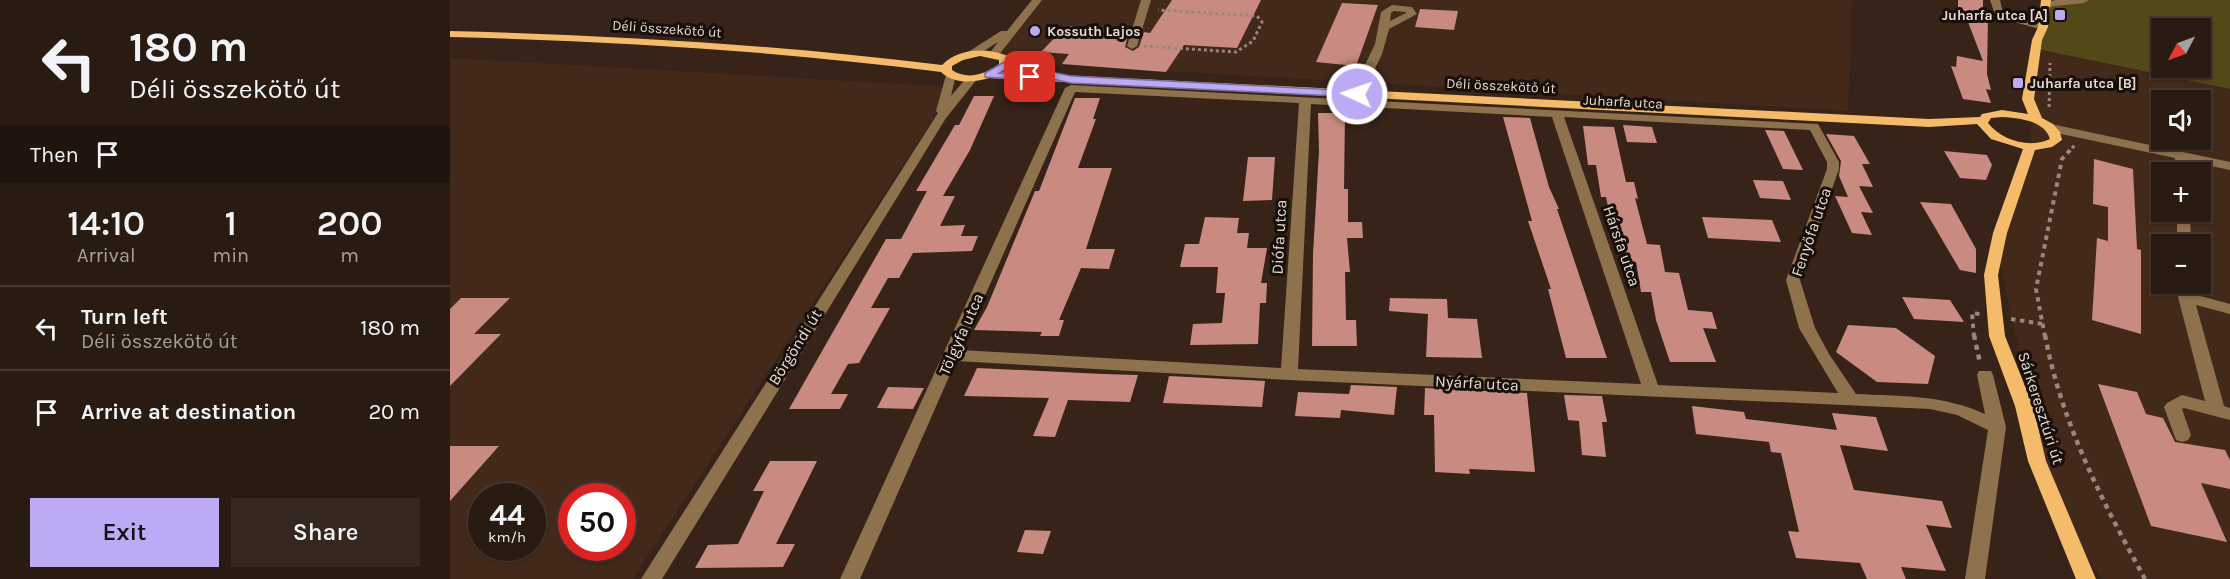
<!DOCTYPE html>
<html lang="en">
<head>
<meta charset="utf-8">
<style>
	:root { --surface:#291a12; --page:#352720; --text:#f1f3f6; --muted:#a5a19f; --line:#453832; --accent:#bcaaf5 }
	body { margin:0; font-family:Karla,sans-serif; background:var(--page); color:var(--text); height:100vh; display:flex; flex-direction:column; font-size:22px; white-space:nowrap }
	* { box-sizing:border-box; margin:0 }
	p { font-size:20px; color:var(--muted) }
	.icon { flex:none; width:33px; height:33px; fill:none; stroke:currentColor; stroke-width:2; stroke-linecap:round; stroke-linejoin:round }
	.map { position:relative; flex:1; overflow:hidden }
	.sheet { display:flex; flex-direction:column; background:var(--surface); width:450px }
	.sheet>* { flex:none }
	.banner { background:#291a12; color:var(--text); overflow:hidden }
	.needle { width:39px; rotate:229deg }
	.fabs { position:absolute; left:1701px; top:18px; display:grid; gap:12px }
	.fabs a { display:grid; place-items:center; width:60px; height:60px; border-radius:0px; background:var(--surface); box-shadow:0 2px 4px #0004,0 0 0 2px var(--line); font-size:30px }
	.speed { position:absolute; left:18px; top:483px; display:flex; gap:12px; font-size:30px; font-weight:700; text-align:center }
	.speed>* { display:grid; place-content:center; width:78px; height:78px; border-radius:50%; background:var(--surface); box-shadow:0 2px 4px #0004,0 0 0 2px var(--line); line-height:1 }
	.speed small { font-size:15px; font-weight:400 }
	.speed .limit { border:9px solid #d22; background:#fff; color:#111 }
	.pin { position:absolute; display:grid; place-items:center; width:51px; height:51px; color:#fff; margin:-26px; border-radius:12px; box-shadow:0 3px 9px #0006 }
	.me { position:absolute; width:66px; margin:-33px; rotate:273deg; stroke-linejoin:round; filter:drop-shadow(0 0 4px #0008) }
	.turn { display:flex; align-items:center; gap:21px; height:126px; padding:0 30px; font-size:27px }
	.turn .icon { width:78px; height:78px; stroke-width:2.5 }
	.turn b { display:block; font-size:42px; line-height:51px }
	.then { display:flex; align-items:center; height:57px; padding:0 30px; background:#0003; gap:12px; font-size:22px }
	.eta { display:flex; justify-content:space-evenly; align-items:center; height:102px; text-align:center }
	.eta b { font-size:36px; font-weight:600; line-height:42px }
	.action { display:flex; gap:12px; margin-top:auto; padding:12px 30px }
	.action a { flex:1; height:69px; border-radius:0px; background:var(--accent); color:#111; font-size:24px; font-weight:600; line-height:69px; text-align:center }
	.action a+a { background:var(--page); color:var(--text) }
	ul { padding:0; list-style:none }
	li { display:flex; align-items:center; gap:18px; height:84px; padding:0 30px; border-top:2px solid var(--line) }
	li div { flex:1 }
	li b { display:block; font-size:22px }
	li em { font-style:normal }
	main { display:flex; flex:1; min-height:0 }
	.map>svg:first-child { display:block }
	.built { fill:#42291a; fill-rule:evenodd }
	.green { fill:#534818; fill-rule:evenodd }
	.building { fill:#c98a81 }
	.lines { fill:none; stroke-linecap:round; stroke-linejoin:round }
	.path-far2 { stroke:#97877e; stroke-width:3; stroke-dasharray:3 3; stroke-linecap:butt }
	.path-far1 { stroke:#97877e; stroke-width:4; stroke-dasharray:4.5 4.5; stroke-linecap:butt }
	.path { stroke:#97877e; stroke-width:4.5; stroke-dasharray:5 5; stroke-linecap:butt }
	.minor { fill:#8d724d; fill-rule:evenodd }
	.major { fill:#f4bb6b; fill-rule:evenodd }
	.route { fill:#bcaaf5; stroke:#7a6e9f; stroke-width:1.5 }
	.poi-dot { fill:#bcaaf5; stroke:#180f0a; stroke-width:2 }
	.labels { text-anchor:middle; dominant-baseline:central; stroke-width:6; stroke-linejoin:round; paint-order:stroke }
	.far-poi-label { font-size:14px; font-weight:bold; fill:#e6d9d2; stroke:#180f0a; text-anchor:start }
	.far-street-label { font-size:14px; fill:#e6d9d2; stroke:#180f0a }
	.street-label { font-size:16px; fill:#e6d9d2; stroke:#180f0a }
</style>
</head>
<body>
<main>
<section class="sheet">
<div class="banner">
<div class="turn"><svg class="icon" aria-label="left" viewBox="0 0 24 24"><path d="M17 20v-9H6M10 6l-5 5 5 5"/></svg><div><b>180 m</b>Déli összekötő út</div></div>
<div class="then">Then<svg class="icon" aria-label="arrive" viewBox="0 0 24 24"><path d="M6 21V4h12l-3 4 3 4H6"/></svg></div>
</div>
<div class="eta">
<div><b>14:10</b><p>Arrival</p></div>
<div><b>1</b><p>min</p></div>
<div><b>200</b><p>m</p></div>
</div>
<ul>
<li><svg class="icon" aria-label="left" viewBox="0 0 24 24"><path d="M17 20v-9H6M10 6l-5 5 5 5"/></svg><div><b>Turn left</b><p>Déli összekötő út</p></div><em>180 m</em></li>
<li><svg class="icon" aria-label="arrive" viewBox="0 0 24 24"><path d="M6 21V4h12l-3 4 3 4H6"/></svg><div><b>Arrive at destination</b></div><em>20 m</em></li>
</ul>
<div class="action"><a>Exit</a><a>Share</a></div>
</section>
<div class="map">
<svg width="1780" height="579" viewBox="0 0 1780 579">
	<rect width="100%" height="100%" fill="#372318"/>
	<path class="built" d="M591 0H1402L1398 111 530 60Z
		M1587 49 1780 89V579H1652L1602 507 1544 234 1580 146ZM1712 100H1750V140H1712ZM1712 172H1750V212H1712ZM1712 244H1750V284H1712Z
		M0 58 504 87 183 579H0ZM32 496H82V548H32ZM122 496H172V548H122Z"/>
	<path class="green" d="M1596 0H1780V89L1587 49ZM1712 28H1750V68H1712Z"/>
	<path class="building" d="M722 0H811L787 48 734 45 716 72 612 64 619 54 591 52 616 26 679 31 675 47 683 51 689 47 694 32 700 33Z
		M1508 0H1533V16L1538 17 1537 74 1541 90 1536 89 1541 103 1513 99 1501 66 1506 67 1507 56 1533 61 1518 22 1508 20Z
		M892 3 928 5 906 66 866 62Z
		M970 9 1008 11 1004 30 965 27Z
		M524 96H544L520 150 493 196H505L490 226 515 225 511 236H528L522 251 463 253 449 278H438L421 308H440L409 363 398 364 381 394H398L390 409H339L436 239H451L477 191H466L505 125H509Z
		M625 98H650L643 119H646L628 168H662L636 249H665L659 269 631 268 609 320H614L609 336H590L592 332 524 330 537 307 585 191H589Z
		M868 113H895L894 189H898V222H912L913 238H897L900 272H895L896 320H906L907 346H862L863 254 869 151Z
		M1053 117 1080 118 1099 187 1109 209H1107L1157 358H1116L1098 289H1101L1078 221H1082Z
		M1173 125 1202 127 1207 143 1177 142Z
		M1133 126 1164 127 1176 182H1184L1188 199 1185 198 1197 244 1210 245 1215 272 1229 273 1238 310 1262 312 1267 329 1253 328 1266 362H1220L1206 320 1201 292H1191L1186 262H1177L1173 232H1163L1156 197H1151L1146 165H1138Z
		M1315 130 1334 131 1353 170 1333 169Z
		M1376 134 1404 136 1420 164H1412L1423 187 1409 186 1423 213 1411 212 1422 235 1402 233 1385 196 1398 197 1389 176 1391 161Z
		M1494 151 1537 155 1542 165 1536 180 1510 178Z
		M798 157H825L822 200 793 201Z
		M1644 159 1683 169 1687 249 1691 250V334L1642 320 1647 238 1658 241V207L1643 204Z
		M1303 180 1333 181 1341 200 1310 198Z
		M1470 202 1501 204 1526 249V273L1510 270Z
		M755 217 789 218 787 233H799L797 248H817L811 283H817L816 303H810L808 344 740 345 743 324 772 323 775 293H766L768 267H730L735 244H749Z
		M1252 217 1322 220 1331 242 1258 238Z
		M1452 297 1500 300 1514 322 1464 319Z
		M11 298H60L24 334H51L0 386V309Z
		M940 298 997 299 998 318 1027 319 1032 358 976 357 978 314 939 311Z
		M1398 325 1446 328 1485 356 1478 384 1427 382 1386 352Z
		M527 368 653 374 688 375 680 402 618 400 605 437 583 436 599 398 514 396Z
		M719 376 815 381 812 407 713 403Z
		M1648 384 1687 392 1696 414 1713 418 1725 442 1775 450 1780 460V489L1751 483 1777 542 1701 526Z
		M901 385 947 387 944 415 891 410 890 418 845 416 848 392 899 394Z
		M438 387 474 388 463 409 427 408Z
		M975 388 1077 393 1085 472 1019 469 1020 474 985 472 984 415H974Z
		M1114 395 1152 396 1157 422H1152L1156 457 1132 455 1129 421 1118 420Z
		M1242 406 1294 412 1296 419 1387 430 1382 413 1426 417 1438 451 1390 445 1404 490 1492 501 1502 528 1476 525 1496 571 1451 567 1456 579H1417L1410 563 1346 558 1338 531 1349 532 1331 453 1321 452 1319 442 1246 434Z
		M0 446H49L0 501Z
		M320 461H367L326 544H345L333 567 245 568 258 545 288 544 314 491H303Z
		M575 530 601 531 593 554 567 552Z"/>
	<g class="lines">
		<path class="path-far2" d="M694 46 786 52 803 41 812 22 807 16 708 10
			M1599 107 1600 63
			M1622 148 1624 146"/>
		<path class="path-far1" d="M1561 319 1593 324
			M1524 337 1522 313 1530 314
			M1595 337 1586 289 1612 159 1624 146"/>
		<path class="path" d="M1524 335 1530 363
			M1595 335C1611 422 1653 503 1695 579"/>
		<path class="minor" d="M582 0H592L548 56 539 54 548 42 526 56H518V52L551 31H557Z
			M691 0H701L687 46 682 49 677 46Z
			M1540 0H1550L1553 13 1598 27 1593 30 1546 17Z
			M1606 0H1639L1634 3 1596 7 1591 4Z
			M942 5 962 7 967 14 939 29 932 54 913 94 911 96H903L901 94 925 44 931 12ZM944 11 956 12V13L940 21 941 13Z
			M501 72 506 75 501 96 518 76H526L528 78 496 118 212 579H191L488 113 486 111 496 75Z
			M621 85 1368 124 1389 162V169L1350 280 1365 328 1379 354 1406 394C1451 396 1494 395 1535 414L1527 375 1529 371H1541L1543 375 1556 427 1535 579H1515L1538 430 1507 415 1480 409 839 380 506 361 410 579H390L615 88ZM625 92 849 103 831 368 511 350ZM861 104 1102 117 1191 384 848 369ZM1114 117 1360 130 1377 162V169L1336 280 1349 328 1388 393 1208 385Z
			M1601 124 1780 162V170L1737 161V172H1725V158L1597 131 1595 128Z
			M1727 212H1740L1741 244H1727Z
			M1728 284H1742L1743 294 1780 304V314L1746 305 1774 406 1780 408V420L1734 408 1732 409 1741 435 1738 440 1732 442 1726 440 1714 407 1717 403 1732 395 1755 401 1728 297Z"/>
		<path class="major" d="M1591 0H1601L1598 27 1592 40 1584 99 1592 118 1603 124 1610 132 1612 140 1602 147 1585 150 1557 233 1548 275 1555 336 1583 406 1596 461 1646 579H1626L1578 461 1565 406 1539 336 1534 275 1543 233 1573 149 1541 139 1527 124 1479 127 539 78C522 83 504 84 491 72 328 51 164 41 0 37V31C165 35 328 45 492 65 508 48 537 47 558 56L559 65 551 72 1479 119 1530 117 1532 114 1552 110 1578 114 1572 99 1582 40 1588 27ZM530 56 549 60V64C535 75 516 80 502 70V66L513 60ZM1552 117C1568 118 1594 120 1600 139 1580 149 1551 140 1538 123L1541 118Z"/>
	</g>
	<path class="route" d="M554 62 621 76 907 91 913 94 907 97 621 83 556 69 549 73 580 74 585 77 580 80 535 77V73Z"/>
	<g class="poi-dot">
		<rect x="1604" y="9" width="12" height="12" rx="3"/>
		<circle cx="585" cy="31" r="6"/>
		<rect x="1562" y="77" width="12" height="12" rx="3"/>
	</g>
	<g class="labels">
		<g class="far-poi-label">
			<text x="1598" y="15" text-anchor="end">Juharfa utca [A]</text>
			<text x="597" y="31">Kossuth Lajos</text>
			<text x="1580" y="83">Juharfa utca [B]</text>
		</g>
		<g class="far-street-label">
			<text transform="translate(217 29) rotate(4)">Déli összekötő út</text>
			<text transform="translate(1051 86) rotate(3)">Déli összekötő út</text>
			<text transform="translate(1173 102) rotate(3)">Juharfa utca</text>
		</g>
		<g class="street-label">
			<text transform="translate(1361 232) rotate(-71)">Fenyőfa utca</text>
			<text transform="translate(829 237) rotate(-87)">Diófa utca</text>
			<text transform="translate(1172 246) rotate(71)">Hársfa utca</text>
			<text transform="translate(511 334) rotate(-66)">Tölgyfa utca</text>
			<text transform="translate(345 347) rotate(-58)">Börgöndi út</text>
			<text transform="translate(1027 383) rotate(3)">Nyárfa utca</text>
			<text transform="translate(1591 408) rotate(72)">Sárkeresztúri út</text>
		</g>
	</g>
</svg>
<div class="fabs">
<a><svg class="needle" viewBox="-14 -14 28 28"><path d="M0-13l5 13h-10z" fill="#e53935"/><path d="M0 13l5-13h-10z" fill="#a5a19f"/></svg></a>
<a><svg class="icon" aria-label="sound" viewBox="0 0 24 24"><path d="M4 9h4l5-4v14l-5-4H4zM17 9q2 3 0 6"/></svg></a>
<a>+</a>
<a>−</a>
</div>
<div class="speed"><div>44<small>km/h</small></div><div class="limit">50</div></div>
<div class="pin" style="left:580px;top:77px;background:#d93025"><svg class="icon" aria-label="arrive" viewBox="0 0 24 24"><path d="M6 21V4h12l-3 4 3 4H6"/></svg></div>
<svg class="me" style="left:907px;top:94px" viewBox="-20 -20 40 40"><circle r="17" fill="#bcaaf5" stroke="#fff" stroke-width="3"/><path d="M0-11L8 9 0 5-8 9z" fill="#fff"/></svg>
</div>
</main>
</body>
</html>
